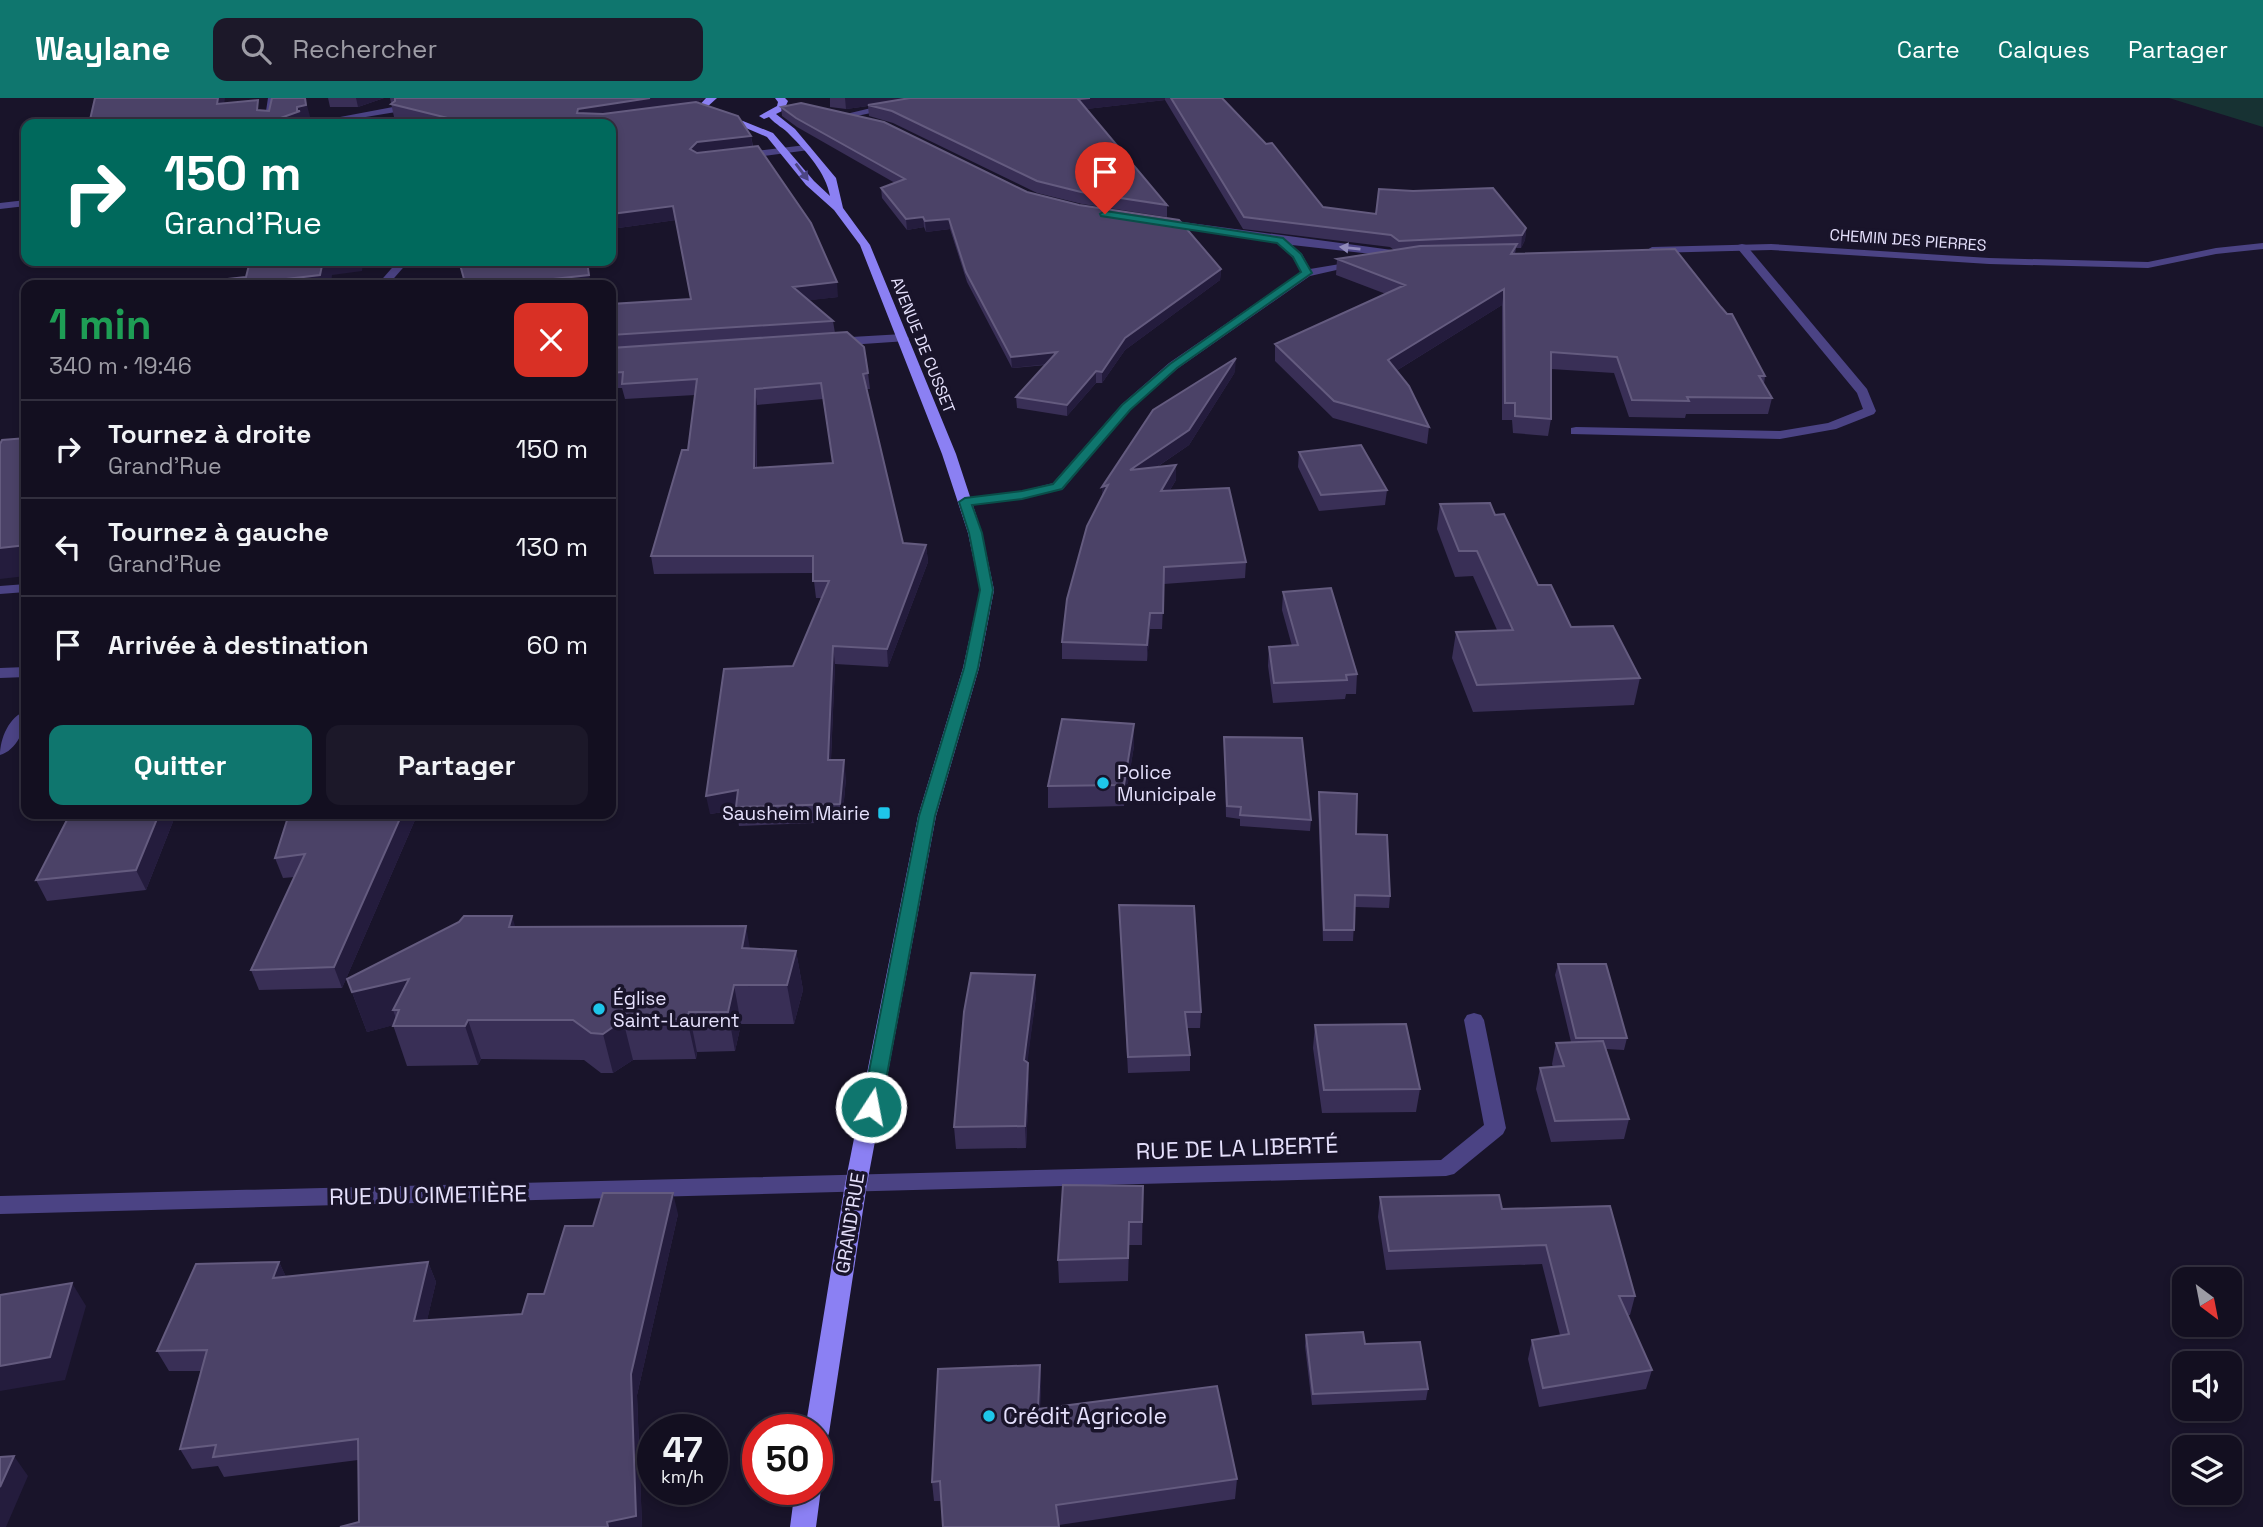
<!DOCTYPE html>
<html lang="fr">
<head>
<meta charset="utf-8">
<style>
	:root { --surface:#130f20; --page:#1c1829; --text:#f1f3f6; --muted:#9d9ca5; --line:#322f3e; --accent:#0f766e }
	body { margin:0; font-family:"Space Grotesk",sans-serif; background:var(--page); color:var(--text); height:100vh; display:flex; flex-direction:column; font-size:26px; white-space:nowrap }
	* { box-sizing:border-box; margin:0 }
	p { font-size:23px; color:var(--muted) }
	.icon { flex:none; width:38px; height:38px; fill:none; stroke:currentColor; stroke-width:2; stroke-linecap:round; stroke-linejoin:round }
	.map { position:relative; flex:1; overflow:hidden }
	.side { position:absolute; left:21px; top:182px; width:595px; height:539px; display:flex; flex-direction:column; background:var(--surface); border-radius:14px; box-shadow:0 4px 10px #0003,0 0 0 2px var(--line) }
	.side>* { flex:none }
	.banner { position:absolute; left:21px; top:21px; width:595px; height:147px; border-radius:14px; box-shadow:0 4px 10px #0003,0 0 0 2px var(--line); background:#00695c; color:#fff; overflow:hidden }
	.needle { width:46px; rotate:148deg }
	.controls { position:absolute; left:2172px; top:1169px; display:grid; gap:14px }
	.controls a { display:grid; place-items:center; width:70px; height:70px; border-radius:14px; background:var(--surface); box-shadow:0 4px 10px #0003,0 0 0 2px var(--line); font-size:35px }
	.speed { position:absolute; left:637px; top:1316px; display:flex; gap:14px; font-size:35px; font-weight:700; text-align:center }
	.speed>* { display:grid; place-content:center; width:91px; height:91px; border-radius:50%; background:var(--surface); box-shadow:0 4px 10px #0003,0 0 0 2px var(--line); line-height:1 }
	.speed small { font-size:18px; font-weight:400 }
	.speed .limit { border:10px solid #d22; background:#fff; color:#111 }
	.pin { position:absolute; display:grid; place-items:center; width:60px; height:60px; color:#fff; margin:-72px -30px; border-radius:50% 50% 50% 0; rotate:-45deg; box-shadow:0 0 7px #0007 }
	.pin .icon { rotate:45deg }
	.me { position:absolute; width:77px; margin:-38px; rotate:11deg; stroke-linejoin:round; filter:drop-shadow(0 0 5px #0008) }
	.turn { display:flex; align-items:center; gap:24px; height:147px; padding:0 28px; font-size:32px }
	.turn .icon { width:91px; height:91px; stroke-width:2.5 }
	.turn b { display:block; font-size:49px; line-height:60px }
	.round { display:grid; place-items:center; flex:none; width:74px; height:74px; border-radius:14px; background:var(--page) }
	.head { display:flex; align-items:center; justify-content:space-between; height:119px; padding:0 28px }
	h1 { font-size:42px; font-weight:800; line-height:52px; color:#1e9e55 }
	.primary-button { display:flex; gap:14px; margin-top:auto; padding:14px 28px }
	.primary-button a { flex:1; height:80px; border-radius:14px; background:var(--accent); color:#fff; font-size:28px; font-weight:800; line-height:80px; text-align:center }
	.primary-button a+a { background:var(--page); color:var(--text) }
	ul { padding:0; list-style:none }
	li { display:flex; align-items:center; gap:21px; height:98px; padding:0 28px; border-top:2px solid var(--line) }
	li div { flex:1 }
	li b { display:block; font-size:26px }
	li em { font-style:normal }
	header { display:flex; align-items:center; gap:42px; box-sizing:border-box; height:98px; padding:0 35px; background:var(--accent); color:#fff }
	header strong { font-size:33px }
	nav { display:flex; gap:38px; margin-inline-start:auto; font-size:24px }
	.search { width:490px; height:63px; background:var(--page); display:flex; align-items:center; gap:18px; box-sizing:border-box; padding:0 24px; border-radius:14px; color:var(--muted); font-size:26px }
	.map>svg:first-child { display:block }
	.green { fill:#173233 }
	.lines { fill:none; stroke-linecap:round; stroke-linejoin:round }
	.lane { fill:#4b4384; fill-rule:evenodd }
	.street { fill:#4b4384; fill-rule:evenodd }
	.secondary { fill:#8b80f3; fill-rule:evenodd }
	.wall { fill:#392f56; fill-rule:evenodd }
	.shaded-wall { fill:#241c3d }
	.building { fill:#4b4267; stroke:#645b7f; stroke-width:2; fill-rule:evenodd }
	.oneway { fill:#4c4584 }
	.oneway2 { fill:#908aba }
	.route { fill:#0f766e; stroke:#0a4d48; stroke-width:2 }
	.poi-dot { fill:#1ec6ea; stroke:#19142a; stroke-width:2.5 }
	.labels { text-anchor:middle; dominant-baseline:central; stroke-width:7; stroke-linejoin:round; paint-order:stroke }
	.far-street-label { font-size:16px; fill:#e5e0fc; stroke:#19142a }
	.poi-label { font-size:19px; fill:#e5e0fc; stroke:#19142a; text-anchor:start }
	.street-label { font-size:19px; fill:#e5e0fc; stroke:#19142a }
	.near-street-label { font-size:23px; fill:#e5e0fc; stroke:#19142a }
	.near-poi-label { font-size:23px; fill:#e5e0fc; stroke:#19142a; text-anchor:start }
</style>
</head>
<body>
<header>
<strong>Waylane</strong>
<div class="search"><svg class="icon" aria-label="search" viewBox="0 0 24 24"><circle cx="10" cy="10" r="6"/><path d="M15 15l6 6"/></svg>Rechercher</div>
<nav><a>Carte</a><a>Calques</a><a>Partager</a></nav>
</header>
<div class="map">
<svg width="2263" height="1429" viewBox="0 0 2263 1429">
	<rect width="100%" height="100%" fill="#19142a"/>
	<path class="green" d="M2169 0H2263V29Z"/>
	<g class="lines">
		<path class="lane" d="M393 9 396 10V14L323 26H303Z
			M806 47 811 50 809 52 740 61 735 58 740 55Z
			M1742 146 1746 147 1867 291 1876 313 1874 316 1836 331 1780 341 1571 336V330L1576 329 1780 333 1828 325 1863 311 1857 295 1738 151V147Z
			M26 486V494L0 496V488Z
			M26 569V579L0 580V570Z"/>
		<path class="street" d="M268 0H276L273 26H264Z
			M892 5 897 8 895 10 847 20 842 17Z
			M26 102V108L0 111V105Z
			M1161 121 1407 154 1412 157 1407 160 1292 147 1302 156 1310 171 1358 163 1363 166 1310 178 1177 271 1130 312 1063 391 1022 401 960 407V401L965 400 1022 393 1053 385 1122 306 1169 265 1301 174 1293 160 1277 145 1157 126V122Z
			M2263 145V151L2216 156 2148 170 1989 166 1771 152 1652 155 1647 152 1652 149 1771 146 1989 160 2148 164 2216 150Z
			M398 163H409L388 187H377Z
			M903 236 909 240 907 243 834 248 828 244 834 240Z
			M26 613C27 628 17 653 0 657 0 641 9 618 26 613Z
			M1474 915 1481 917 1484 922 1506 1030 1503 1036 1454 1076 1446 1078 0 1116V1098L1441 1062 1484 1027 1464 922 1467 917Z"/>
		<path class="secondary" d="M706 0H717L706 10 718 17V21H712L696 11Z
			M775 0H785L788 3 784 12 776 16 795 31 836 80 843 110 870 147 956 356 982 435 994 492 979 570 936 718 867 1086 829 1335 826 1343 817 1346V1332H805L845 1086 918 718 963 570 980 492 968 435 942 356 860 147 834 112 806 87 767 39 725 21 733 19 773 35 814 83 830 98C826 75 807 54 790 37 784 30 776 27 769 19L764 21 759 18 777 8 778 4Z
			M817 1383 821 1391 816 1429H790L795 1391H817Z"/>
	</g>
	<path class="wall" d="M328 0H384L358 9H330Z
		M390 0H705L698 4 751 38 753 48 838 199 809 202 833 223 835 235 868 275 870 291H866L903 445 926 447 928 464 888 569 835 566 831 662 846 680 842 724 739 728 736 712 710 716 793 568 822 500H816L813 475 654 476 651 458 688 352 695 297 625 301 622 290H611V206L691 201 676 122 611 131V26H424L394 19ZM823 301 833 365 757 370V307Z
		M830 0H1222L1323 109 1376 116 1526 130 1525 142 1521 150H1516L1515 156 1765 278 1764 286 1772 300 1768 316H1686L1685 320 1629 319 1614 275 1551 271V321L1548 338 1513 335 1512 322H1502V207L1396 273 1429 329 1427 346 1333 320 1275 263V246L1386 196 1336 177 1337 161 1394 152 1390 149 1243 131 1165 2 1086 11 1167 107V119L1082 106 1037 95 893 25 869 18 868 8 846 11 830 9Z
		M781 9 1027 94 1221 171 1220 182 1125 252 1102 285H1096L1067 318 1017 310 1016 299 1046 267 1012 270 967 184 950 131 926 134 924 129 907 132 882 100 881 90 895 85 797 29 782 18Z
		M1235 274 1189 347 1157 369 1176 367V382L1170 392 1246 464 1245 480 1164 486 1162 531H1150L1147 563 1062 561V544L1087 428Z
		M1299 354 1387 392 1385 407 1319 413 1298 369Z
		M1440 406 1495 417 1538 487 1571 529 1640 580 1634 607 1473 614 1452 560 1456 534 1497 532 1473 478 1455 479 1437 431Z
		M1283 494 1357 576 1356 596H1346L1345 601 1273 605 1268 568 1269 549 1292 548 1282 512Z
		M1224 639 1311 722 1310 733 1240 728V721L1226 719Z
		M1134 648 1124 708 1048 710V688Z
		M1319 694 1356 736 1390 798 1389 810 1355 809 1353 843H1323L1318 705Z
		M70 716H176L146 792 47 803 36 782Z
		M289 716H413L415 722 342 890 259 892 251 872 295 779 283 780 275 760Z
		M1119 807 1201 914 1200 930H1187L1190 957V973L1128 975Z
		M515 829 750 850 796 853 803 892 794 926H741L735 953 697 954 696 961 633 962 613 975H601L584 962 481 961 478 967 407 968 393 927 367 934 347 881Z
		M1558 866 1627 940 1624 952 1606 951 1629 1021 1624 1041 1551 1044 1536 991 1540 970 1553 969 1552 966 1556 945 1571 944 1555 877Z
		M1036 898 1027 964 1029 987 1026 1050 956 1051 954 1029Z
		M1315 927 1420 991 1416 1014 1322 1015 1313 950Z
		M1143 1088 1142 1147H1129L1128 1183 1059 1185 1058 1162Z
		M1380 1099 1502 1111 1635 1198 1630 1217H1627L1652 1272 1646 1291 1539 1309 1528 1261 1532 1242 1560 1237 1542 1166 1386 1172 1378 1119Z
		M678 1116 637 1297 642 1429H340L359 1424 358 1362 224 1379 218 1368 192 1371 180 1351 201 1273H169L157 1253 279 1164 286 1179 428 1164 436 1184 427 1222 522 1216 544 1196 593 1128Z
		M1306 1237 1365 1246 1428 1291 1426 1302 1312 1307 1305 1248Z
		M1040 1267 1041 1287 1040 1310 1237 1381 1235 1401 1059 1427 941 1403H934L932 1384Z"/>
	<path class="shaded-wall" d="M218 0H225L222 22 217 6Z
		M305 0 311 22 303 24 304 26H264L297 9Z
		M356 0H384L358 9Z
		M650 0H705L694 6 581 23 577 15 578 11Z
		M845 0H921L868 7V8L846 11Z
		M1090 0H1165V2L1078 12V1Z
		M751 38 753 51 699 57 690 51 697 44Z
		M673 108 676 122 611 131V116Z
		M923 119 924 129 907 132 906 121Z
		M949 121 950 131 926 134 925 123Z
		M1526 130 1525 142 1521 150 1522 137Z
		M323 163H363L362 173 332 177 331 187H260L261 184Z
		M587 163 591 187H499Z
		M1221 171 1220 182 1125 252 1102 285V274L1125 240Z
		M837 184 838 199 795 204 793 189Z
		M1504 191 1502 207 1386 279 1388 262Z
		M1057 254 1058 265 1012 270 1011 259Z
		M1236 260 1235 274 1189 347 1130 387V372Z
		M1096 273V285L1067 318V307Z
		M755 291 757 307 756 387 754 370Z
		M1176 367V382L1160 408 1161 393Z
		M1108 387 1102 405V389Z
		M26 447V478L0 481V450Z
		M926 447 928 464 888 569 887 551Z
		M1150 515V531L1147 563V547Z
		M833 548 835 566 830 681 828 662Z
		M1134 626V648L1124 708V687Z
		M844 662 846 680 842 724 840 706Z
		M738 692 736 712 710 716 706 698Z
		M159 716H176L146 792 136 772Z
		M402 716H413L415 722 342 890 334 869Z
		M512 818 524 857 509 829Z
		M746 828 753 867 749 889 742 850Z
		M796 853 803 892 794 926 787 887Z
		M1035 877 1036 898 1025 984 1024 962Z
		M409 881 399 912H393L398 926 367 934 352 894Z
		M734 887 741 926 735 953 728 914Z
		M689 914 697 954 696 961 687 921Z
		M468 922 481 961 478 967 465 928Z
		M623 922 633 962 613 975 603 936Z
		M1028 965 1029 987 1026 1050 1025 1028Z
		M673 1095 678 1116 637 1297 642 1429H608L607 1424 631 1276Z
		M279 1164 289 1185 273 1180Z
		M428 1164 436 1184 422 1244 414 1223Z
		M72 1185 86 1208 65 1282 0 1293V1268Z
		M1040 1267 1041 1287 1039 1330 1038 1311Z
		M14 1358 28 1378 6 1429H0V1389Z"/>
	<path class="building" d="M95 0H218L217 6 258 2 257 12 269 13 272 0H305L306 7 297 9V13H300L264 26H89Z
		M395 0H650L578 11 577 15 603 16 696 4 738 18 751 38 697 44 690 51 697 55 758 48 811 125 837 184 793 189 833 223 611 237V206L691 201 673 108 611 116V26H472L391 6 395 3Z
		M910 0H1090L1078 1 1167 107 1081 94 1037 83 892 13 868 7Z
		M1171 0H1222L1266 46 1272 45 1323 109 1376 116 1379 91 1413 93 1493 90 1526 130 1522 137 1399 143 1391 137 1244 119Z
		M801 5 884 24 1027 94 1079 107 1179 122 1221 171 1125 240 1102 274 1096 273 1067 307 1016 299 1057 254 1011 259 966 174 949 121 925 123 923 119 906 121 881 90 905 81 796 20 781 9Z
		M1517 146 1511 156 1675 151 1721 209 1727 216H1732L1765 278H1759L1772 300 1687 299 1689 303 1632 302 1617 259 1551 254V321L1515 318V305H1505L1504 191 1388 262 1409 288 1429 329 1334 303 1275 246 1405 187 1337 161 1420 148Z
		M250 163H323L320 177 261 184 260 187H199L200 184 246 179Z
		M459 163H587L589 177 499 187H444V183L464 181Z
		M847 234 864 249 868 275 863 276 903 445 926 447 887 551 833 548 828 662H844L840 706 736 709 738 692 706 698 724 571 793 568 829 483H813V458H651L682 352H688L697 281 622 286 623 274 611 275V250ZM821 285 833 365 754 370 755 291Z
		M1236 260 1189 332 1130 372 1176 367 1161 393 1229 390 1246 464 1164 469 1163 515H1150L1147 547 1062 544 1067 501 1087 428 1108 387 1102 389 1153 312Z
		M26 340V447L0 450V346L2 342Z
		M1361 347 1387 392 1321 397 1299 354Z
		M1490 405 1495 417 1504 416 1538 487H1551L1571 529 1613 528 1640 580 1477 587 1456 534 1513 532 1477 453H1459L1440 406Z
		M1331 490 1357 576 1346 577 1347 582 1274 585 1269 549 1298 547 1283 494Z
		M1062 621 1134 626 1124 687 1048 688Z
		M1224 639 1302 640 1311 722 1240 717 1241 709 1227 708Z
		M1319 694 1357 696 1356 736 1387 737 1390 798 1355 797 1354 832H1324Z
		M70 716H159L136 772 36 782Z
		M289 716H402L334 869 251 872 305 756 275 760Z
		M1119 807 1194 808 1201 914H1185L1190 957 1128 959Z
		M464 818H512L509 829 746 828 742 850 796 853 787 887H734L728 914H689L687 921 623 922 603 936 591 935 573 922H468L465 928H393L399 912H393L409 881 352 894 347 881 459 824Z
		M1558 866H1606L1627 940H1576Z
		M971 875 1035 877 1024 962 1028 965 1025 1028 954 1029 964 914Z
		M1406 926 1420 991 1324 992 1315 927Z
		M1603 943 1629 1021 1555 1023 1540 970 1564 968 1556 945Z
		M1063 1087 1143 1088 1142 1124H1129L1128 1160 1058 1162Z
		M603 1095H673L631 1276 636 1418 607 1424 608 1429H340L359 1424 358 1341 213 1359 216 1347 180 1351 207 1252 157 1253 196 1166 279 1164 273 1180 428 1164 414 1223 522 1216 528 1196H544L565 1128H593Z
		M1499 1097 1502 1111 1610 1108 1635 1198H1619L1652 1272 1543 1290 1532 1242 1569 1236 1546 1147 1389 1153 1380 1099Z
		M72 1185 50 1259 0 1268V1197Z
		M1363 1234 1365 1246 1420 1244 1428 1291 1313 1296 1306 1237Z
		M1040 1267 1038 1311 1217 1288 1237 1381 1056 1407 1059 1429H943L940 1383 932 1384 938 1271Z
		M14 1358 0 1389V1359Z"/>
	<defs><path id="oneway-solid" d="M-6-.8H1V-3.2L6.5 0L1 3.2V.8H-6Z" transform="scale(1.75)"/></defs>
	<use class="oneway" href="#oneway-solid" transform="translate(802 74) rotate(53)"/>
	<use class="oneway2" href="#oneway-solid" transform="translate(1350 150) rotate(-174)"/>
	<path class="route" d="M1105 113 1283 140 1301 156 1312 175 1177 270 1130 312 1062 391 1022 401 972 407 982 435 993 492 978 570 935 718 881 1009 878 1014 871 1016 864 1014 862 1009 919 718 964 570 980 492 969 435 959 404 965 400 1022 393 1053 386 1122 307 1170 266 1301 174 1293 159 1277 145 1101 118 1100 116Z"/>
	<g class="poi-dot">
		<circle cx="1103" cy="685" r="7"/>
		<rect x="877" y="708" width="14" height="14" rx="3.5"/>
		<circle cx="599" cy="911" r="7"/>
		<circle cx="989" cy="1318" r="7"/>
	</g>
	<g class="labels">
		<g class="far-street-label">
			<text transform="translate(1908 142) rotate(4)">CHEMIN DES PIERRES</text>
			<text transform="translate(923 247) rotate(68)">AVENUE DE CUSSET</text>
		</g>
		<g class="poi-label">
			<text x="1117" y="674">Police<tspan x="1117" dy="22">Municipale</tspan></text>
			<text x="870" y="715" text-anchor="end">Sausheim Mairie</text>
			<text x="613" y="900">Église<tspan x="613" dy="22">Saint-Laurent</tspan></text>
		</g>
		<g class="street-label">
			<text transform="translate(850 1125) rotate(-81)">GRAND'RUE</text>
		</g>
		<g class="near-street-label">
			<text transform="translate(1237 1050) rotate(-2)">RUE DE LA LIBERTÉ</text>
			<text transform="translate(428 1097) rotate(-1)">RUE DU CIMETIÈRE</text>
		</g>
		<g class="near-poi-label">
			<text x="1003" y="1318">Crédit Agricole</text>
		</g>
	</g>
</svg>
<div class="controls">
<a><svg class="needle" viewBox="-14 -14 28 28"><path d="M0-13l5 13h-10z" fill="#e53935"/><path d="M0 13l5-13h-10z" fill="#9d9ca5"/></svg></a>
<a><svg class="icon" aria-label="sound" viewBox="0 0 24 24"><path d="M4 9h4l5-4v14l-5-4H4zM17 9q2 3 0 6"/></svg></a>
<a><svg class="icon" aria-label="layers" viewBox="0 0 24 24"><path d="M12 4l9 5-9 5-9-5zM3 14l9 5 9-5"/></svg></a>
</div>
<div class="speed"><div>47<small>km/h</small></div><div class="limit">50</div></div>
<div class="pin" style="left:1105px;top:116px;background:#d93025"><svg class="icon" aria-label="arrive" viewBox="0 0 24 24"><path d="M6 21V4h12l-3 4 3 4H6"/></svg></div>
<svg class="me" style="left:871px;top:1009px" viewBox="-20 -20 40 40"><circle r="17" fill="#0f766e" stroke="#fff" stroke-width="3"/><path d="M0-11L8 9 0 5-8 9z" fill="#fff"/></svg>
<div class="banner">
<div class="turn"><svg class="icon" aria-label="right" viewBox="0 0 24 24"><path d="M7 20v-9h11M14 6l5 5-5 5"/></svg><div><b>150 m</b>Grand'Rue</div></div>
</div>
<section class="side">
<div class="head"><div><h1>1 min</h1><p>340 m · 19:46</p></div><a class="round" style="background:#d93025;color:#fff"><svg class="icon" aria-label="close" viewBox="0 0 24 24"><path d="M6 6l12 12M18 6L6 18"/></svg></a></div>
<ul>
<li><svg class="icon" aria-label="right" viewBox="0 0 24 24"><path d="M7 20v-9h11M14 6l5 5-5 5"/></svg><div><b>Tournez à droite</b><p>Grand'Rue</p></div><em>150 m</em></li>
<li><svg class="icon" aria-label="left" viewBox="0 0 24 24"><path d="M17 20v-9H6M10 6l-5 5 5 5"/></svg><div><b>Tournez à gauche</b><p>Grand'Rue</p></div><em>130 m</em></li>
<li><svg class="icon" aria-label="arrive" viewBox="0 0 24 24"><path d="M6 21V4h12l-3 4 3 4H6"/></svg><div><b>Arrivée à destination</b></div><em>60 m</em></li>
</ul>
<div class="primary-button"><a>Quitter</a><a>Partager</a></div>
</section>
</div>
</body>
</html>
